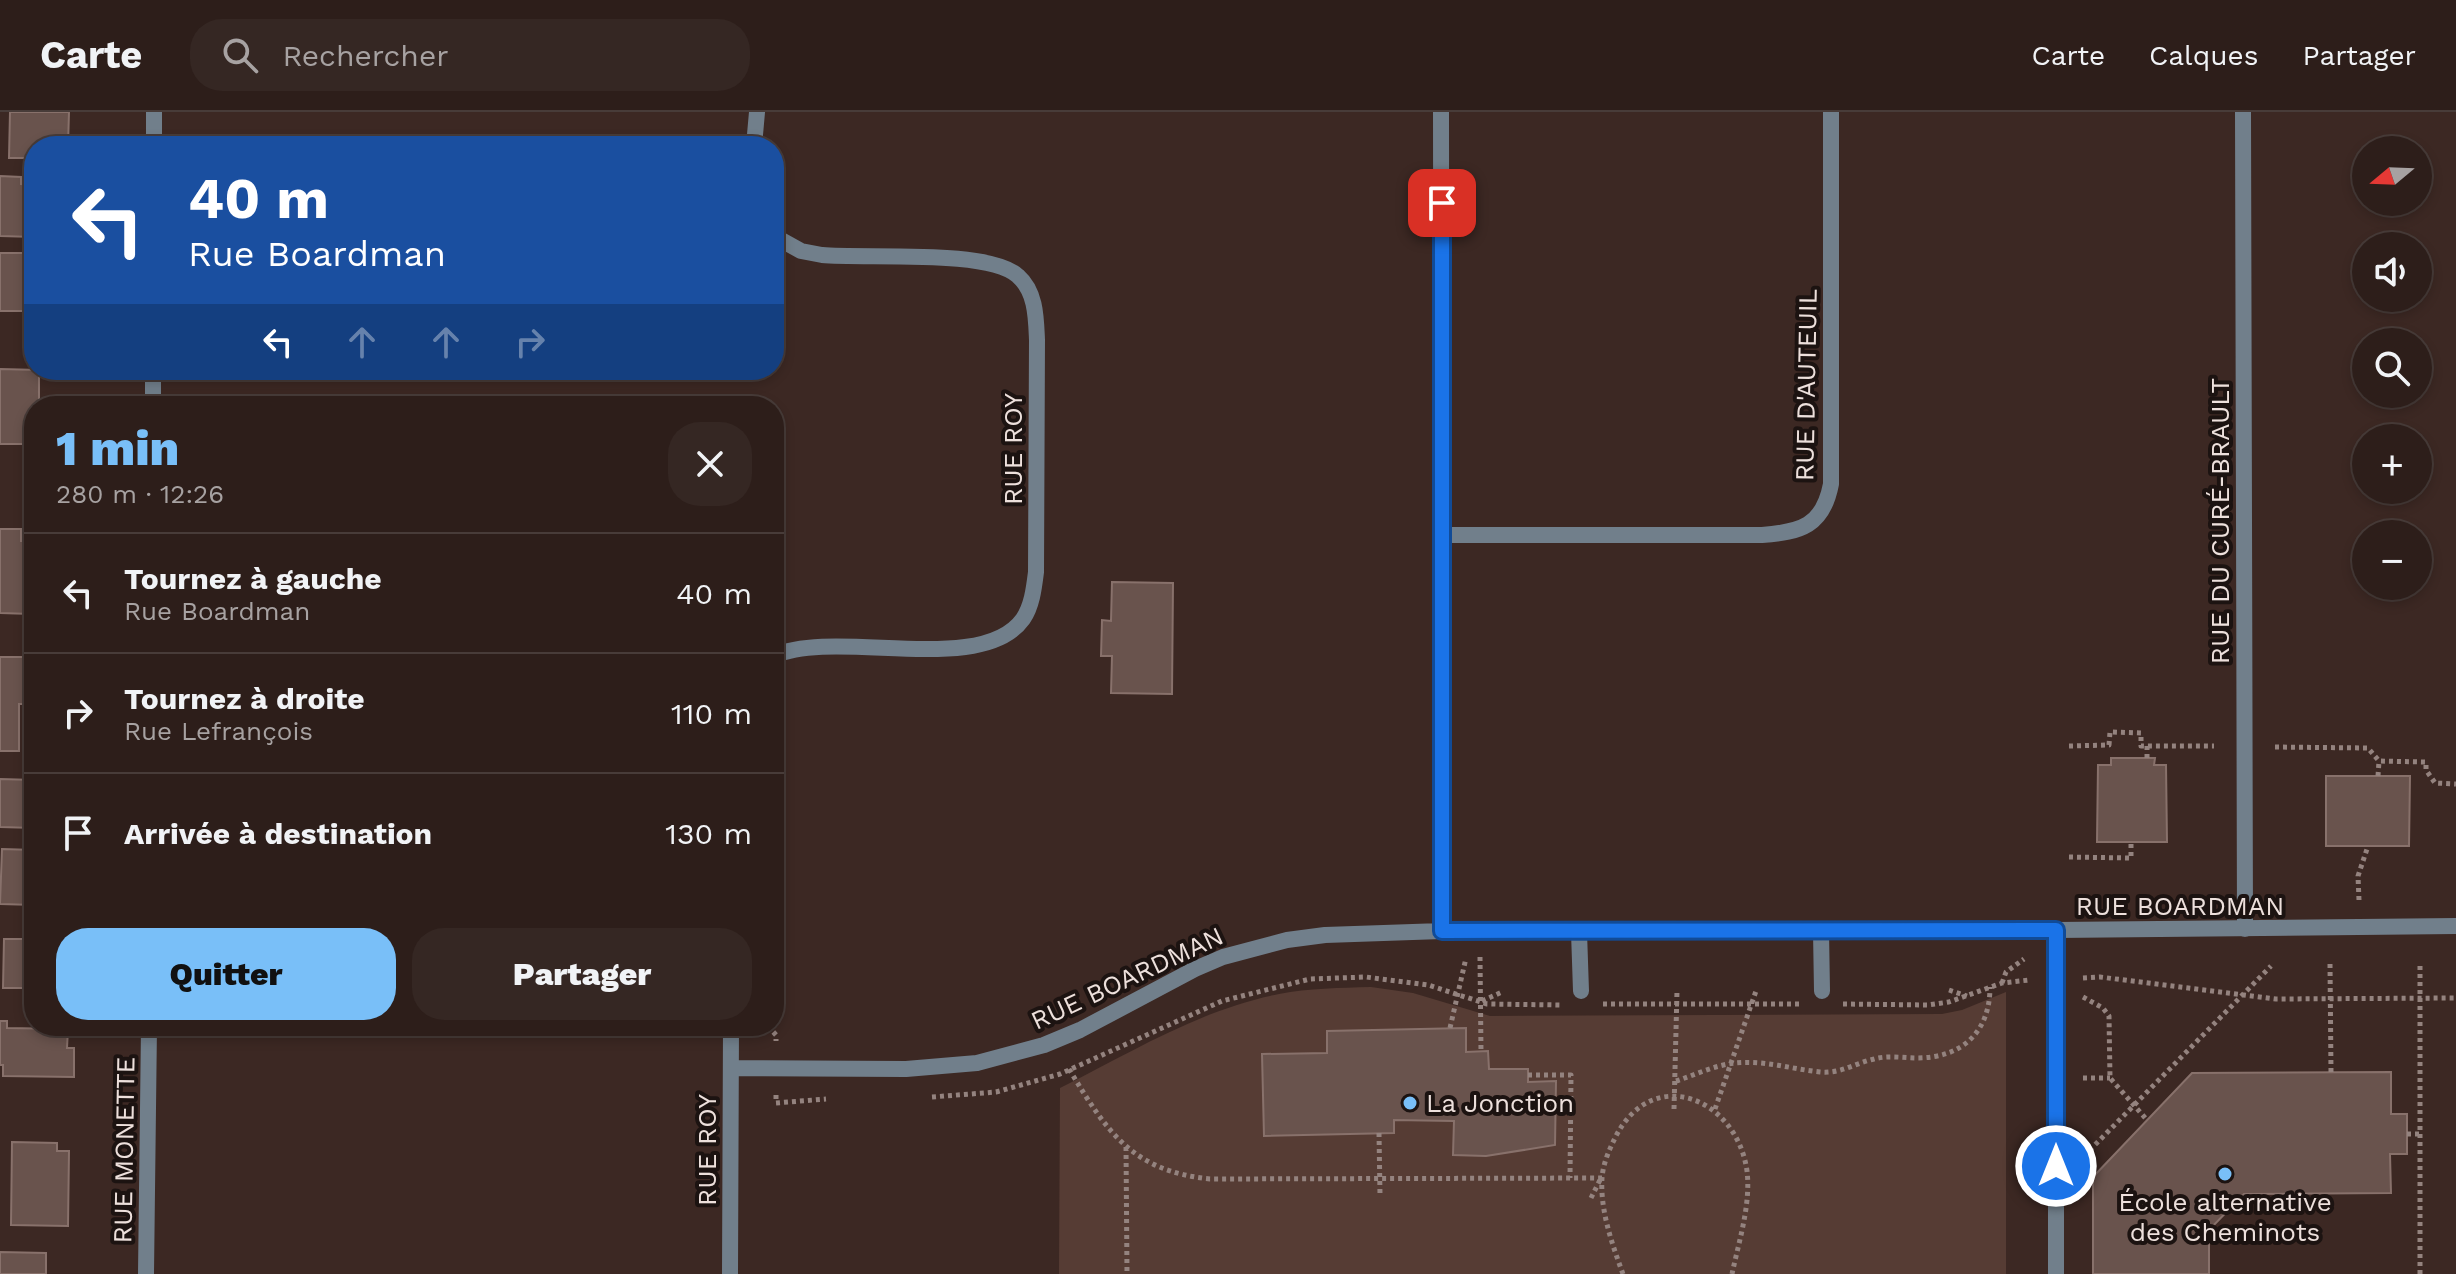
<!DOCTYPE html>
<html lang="fr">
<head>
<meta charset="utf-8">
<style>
	:root { --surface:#2d1e1a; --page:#352723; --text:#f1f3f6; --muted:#a7a2a2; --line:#483c39; --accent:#79bff8 }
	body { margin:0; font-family:"Work Sans",sans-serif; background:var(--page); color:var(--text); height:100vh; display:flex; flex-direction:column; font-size:30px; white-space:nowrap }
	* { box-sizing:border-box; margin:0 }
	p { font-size:26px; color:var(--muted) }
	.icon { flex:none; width:44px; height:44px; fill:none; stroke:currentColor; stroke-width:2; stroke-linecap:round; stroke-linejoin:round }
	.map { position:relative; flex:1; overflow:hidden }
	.drawer { position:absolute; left:24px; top:284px; width:760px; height:640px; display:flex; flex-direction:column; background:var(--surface); border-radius:32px; box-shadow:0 4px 12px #0003,0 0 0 2px var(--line) }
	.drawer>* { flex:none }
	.banner { position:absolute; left:24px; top:24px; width:760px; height:244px; border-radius:32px; box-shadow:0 4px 12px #0003,0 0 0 2px var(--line); background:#1a4fa0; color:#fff; overflow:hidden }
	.needle { width:52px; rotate:251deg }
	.controls { position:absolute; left:2352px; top:24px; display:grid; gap:16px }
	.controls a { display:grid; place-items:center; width:80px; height:80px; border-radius:50%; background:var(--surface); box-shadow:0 4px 12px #0003,0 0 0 2px var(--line); font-size:40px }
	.pin { position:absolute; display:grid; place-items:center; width:68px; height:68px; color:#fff; margin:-34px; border-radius:16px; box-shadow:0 4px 12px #0006 }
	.me { position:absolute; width:88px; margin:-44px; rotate:0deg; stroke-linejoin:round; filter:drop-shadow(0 0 6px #0008) }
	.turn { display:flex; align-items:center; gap:28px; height:168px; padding:0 32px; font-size:36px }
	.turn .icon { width:104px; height:104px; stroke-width:2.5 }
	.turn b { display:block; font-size:56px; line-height:68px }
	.lanes { display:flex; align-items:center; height:76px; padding:0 32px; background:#0003; justify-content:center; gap:40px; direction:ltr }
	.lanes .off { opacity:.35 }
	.round { display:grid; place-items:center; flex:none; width:84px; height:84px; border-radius:32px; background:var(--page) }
	.overview { display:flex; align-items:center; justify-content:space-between; height:136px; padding:0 32px }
	h1 { font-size:48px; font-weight:800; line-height:60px; color:var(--accent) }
	.cta { display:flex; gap:16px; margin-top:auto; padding:16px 32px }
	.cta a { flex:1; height:92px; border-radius:32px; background:var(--accent); color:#111; font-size:32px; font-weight:800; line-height:92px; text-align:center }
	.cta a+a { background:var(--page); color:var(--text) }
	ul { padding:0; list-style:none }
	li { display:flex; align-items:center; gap:24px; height:120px; padding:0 32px; border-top:2px solid var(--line) }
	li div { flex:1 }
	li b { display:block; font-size:30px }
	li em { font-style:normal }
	header { display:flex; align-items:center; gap:48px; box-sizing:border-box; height:112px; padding:0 40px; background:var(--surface); border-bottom:2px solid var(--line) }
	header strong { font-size:38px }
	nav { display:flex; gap:44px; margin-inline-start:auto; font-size:28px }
	.search { width:560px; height:72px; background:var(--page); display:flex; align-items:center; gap:20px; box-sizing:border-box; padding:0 28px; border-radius:32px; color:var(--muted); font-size:30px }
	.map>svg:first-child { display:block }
	.green { fill:#563c34 }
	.building { fill:#69534d; stroke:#88716b; stroke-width:2 }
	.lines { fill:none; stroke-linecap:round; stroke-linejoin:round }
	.path { stroke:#94837f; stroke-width:5; stroke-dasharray:4 4; stroke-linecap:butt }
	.lane { stroke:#717f8b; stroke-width:16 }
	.street { stroke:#717f8b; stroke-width:16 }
	.route-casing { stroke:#114b97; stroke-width:20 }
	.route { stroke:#1a73e8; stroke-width:14 }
	.poi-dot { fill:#79bff8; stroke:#1c1311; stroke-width:3 }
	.labels { text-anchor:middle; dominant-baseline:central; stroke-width:8; stroke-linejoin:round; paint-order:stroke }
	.street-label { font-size:26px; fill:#ede0dc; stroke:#1c1311 }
	.poi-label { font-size:26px; fill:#ede0dc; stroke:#1c1311; text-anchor:start }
</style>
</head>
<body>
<header>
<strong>Carte</strong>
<div class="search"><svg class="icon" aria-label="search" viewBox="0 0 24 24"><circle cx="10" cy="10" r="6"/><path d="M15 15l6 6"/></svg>Rechercher</div>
<nav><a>Carte</a><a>Calques</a><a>Partager</a></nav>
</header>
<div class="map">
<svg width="2456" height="1162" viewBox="0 0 2456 1162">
	<rect width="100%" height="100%" fill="#3c2823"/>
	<path class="green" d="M1371 875 1413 881 1490 904 1942 902 1962 898 2006 880V1162H1059L1060 976C1130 941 1201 897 1279 882 1309 876 1340 876 1371 875Z"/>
	<path class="building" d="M10 0H69L68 34H34V46H9Z
		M0 64 21 65V72L34 73V125L0 124Z
		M0 141H34V199H0Z
		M0 257 39 258V294H34V332H0Z
		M0 417H21V429H32L31 502 0 501Z
		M1112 470 1173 471 1172 582 1111 581 1112 544H1101L1102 508 1111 509Z
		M0 545H34V592H19V639H0Z
		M2111 646H2155L2154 653H2166L2167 730H2097L2098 653H2111Z
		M2326 664H2410L2409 734H2326Z
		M0 667 34 668V716L0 715Z
		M2 737 34 738V793L0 792Z
		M4 827H34V876H3Z
		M0 909H7V916L68 917 67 936H74V965L3 964V953H0Z
		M1466 916V940L1488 939 1489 957H1528V970L1556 969 1555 1033 1486 1044 1453 1043 1454 1009 1394 1008V1021L1264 1024 1262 942 1327 941V919Z
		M2391 960V1002H2407V1042H2390L2391 1081 2244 1082 2209 1118V1162H2093V1065L2192 961Z
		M12 1030 57 1031V1039H69L68 1114 11 1113Z
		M0 1140 46 1141V1162H0Z"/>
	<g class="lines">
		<path class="path" d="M2069 634 2109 633 2110 620 2141 621V634H2214
			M2147 634V646
			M2275 635 2368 636 2379 649 2426 650V658L2435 671 2456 672
			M2378 664 2379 649
			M2069 745 2131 746V730
			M2359 788 2358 764 2368 734
			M1480 845 1481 939
			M2330 852 2331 960
			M2083 866 2100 865 2276 887 2456 886
			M2002 871 2006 860 2024 847
			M1949 878 1967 884
			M2083 885 2103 896 2109 904 2110 966 2147 1008
			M1482 889 1502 880
			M1603 892H1801
			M1843 892 1928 893 1949 890 2002 871 2029 868
			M768 914 776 923V929
			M1450 916 1466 846
			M1069 957C1107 1020 1132 1059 1210 1067L1602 1066
			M1528 963H1571L1570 1066
			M2083 966H2110
			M1676 969C1695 963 1715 953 1735 951 1765 948 1791 957 1820 960 1840 962 1856 951 1874 947 1888 943 1903 946 1917 946 1962 946 1990 920 1990 875
			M776 983V991L826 987
			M932 985 996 980 1060 962 1222 889 1310 867 1366 865 1428 873 1487 892 1561 893
			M1674 997 1677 879
			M1715 997 1756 879
			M1379 1021 1380 1083
			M2407 1022H2419
			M1126 1035 1127 1162
			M2084 1044 2271 854
			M1591 1086 1601 1066
			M1623 1162C1612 1132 1600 1098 1602 1066 1603 1052 1609 1038 1615 1026 1652 951 1737 986 1747 1059 1751 1092 1739 1129 1732 1162
			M2420 1162V851"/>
		<path class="lane" d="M2056 818V1162
			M1821 819 1822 879
			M1579 820 1581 879"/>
		<path class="street" d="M1441 0 1442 819
			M2243 0 2245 817
			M154 34V0
			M754 34 757 0
			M774 124 801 139 822 143C866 147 989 137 1018 164 1036 180 1036 205 1037 228L1036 460C1034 476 1032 494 1023 507 982 565 836 516 774 544
			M153 294V258
			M1443 423H1762C1801 420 1823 414 1831 372V0
			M731 956 906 957 977 951 1044 933 1080 918 1195 857 1223 845 1287 828 1325 823 1442 819 2056 818 2456 814
			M146 1162 149 914
			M730 1162 731 914"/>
	</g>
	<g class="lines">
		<g class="route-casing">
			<path id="route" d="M1442 91V819L2056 818V1054"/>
		</g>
		<use href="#route" class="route"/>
	</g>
	<g class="poi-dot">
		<circle cx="1410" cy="991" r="8"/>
		<circle cx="2225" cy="1062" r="8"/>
	</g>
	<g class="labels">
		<g class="street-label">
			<text transform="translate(1806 273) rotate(-89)">RUE D'AUTEUIL</text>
			<text transform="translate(1013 337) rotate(-90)">RUE ROY</text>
			<text transform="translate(2220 409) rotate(-90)">RUE DU CURÉ-BRAULT</text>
			<text x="2180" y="794">RUE BOARDMAN</text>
			<text transform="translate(1127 866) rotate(-25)">RUE BOARDMAN</text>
			<text transform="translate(124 1038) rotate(-89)">RUE MONETTE</text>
			<text transform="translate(707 1038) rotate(-90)">RUE ROY</text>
		</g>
		<g class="poi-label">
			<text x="1426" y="991">La Jonction</text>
			<text x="2225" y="1090" text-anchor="middle">École alternative<tspan x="2225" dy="30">des Cheminots</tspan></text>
		</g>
	</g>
</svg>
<div class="controls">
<a><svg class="needle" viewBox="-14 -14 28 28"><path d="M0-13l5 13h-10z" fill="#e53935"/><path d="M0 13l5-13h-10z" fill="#a7a2a2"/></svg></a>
<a><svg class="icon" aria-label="sound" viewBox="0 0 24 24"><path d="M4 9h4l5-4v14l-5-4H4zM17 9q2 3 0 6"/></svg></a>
<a><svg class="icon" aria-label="search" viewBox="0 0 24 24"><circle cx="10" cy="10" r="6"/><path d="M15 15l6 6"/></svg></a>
<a>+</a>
<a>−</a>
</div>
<div class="pin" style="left:1442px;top:91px;background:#d93025"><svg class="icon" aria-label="arrive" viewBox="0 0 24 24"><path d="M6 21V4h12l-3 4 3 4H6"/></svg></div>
<svg class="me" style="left:2056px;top:1054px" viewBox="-20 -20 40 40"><circle r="17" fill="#1a73e8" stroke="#fff" stroke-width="3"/><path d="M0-11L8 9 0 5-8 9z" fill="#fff"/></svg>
<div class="banner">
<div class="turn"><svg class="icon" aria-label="left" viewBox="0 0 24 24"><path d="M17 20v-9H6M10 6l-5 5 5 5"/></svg><div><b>40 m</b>Rue Boardman</div></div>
<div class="lanes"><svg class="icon" aria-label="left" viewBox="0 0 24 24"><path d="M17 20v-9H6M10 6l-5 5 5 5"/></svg><svg class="icon off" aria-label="ahead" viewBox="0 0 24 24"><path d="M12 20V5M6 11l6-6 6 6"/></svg><svg class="icon off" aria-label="ahead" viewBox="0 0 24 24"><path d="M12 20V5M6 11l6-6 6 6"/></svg><svg class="icon off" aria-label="right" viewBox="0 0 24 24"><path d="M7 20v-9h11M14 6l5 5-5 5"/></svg></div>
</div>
<section class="drawer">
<div class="overview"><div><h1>1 min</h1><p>280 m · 12:26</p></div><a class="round"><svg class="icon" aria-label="close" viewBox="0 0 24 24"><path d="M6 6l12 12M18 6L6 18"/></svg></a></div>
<ul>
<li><svg class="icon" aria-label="left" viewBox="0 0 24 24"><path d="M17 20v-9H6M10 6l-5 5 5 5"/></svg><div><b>Tournez à gauche</b><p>Rue Boardman</p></div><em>40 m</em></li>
<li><svg class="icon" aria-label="right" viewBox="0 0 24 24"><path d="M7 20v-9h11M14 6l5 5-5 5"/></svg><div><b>Tournez à droite</b><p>Rue Lefrançois</p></div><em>110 m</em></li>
<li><svg class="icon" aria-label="arrive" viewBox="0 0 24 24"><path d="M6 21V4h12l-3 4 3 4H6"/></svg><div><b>Arrivée à destination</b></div><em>130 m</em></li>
</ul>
<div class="cta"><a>Quitter</a><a>Partager</a></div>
</section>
</div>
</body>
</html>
